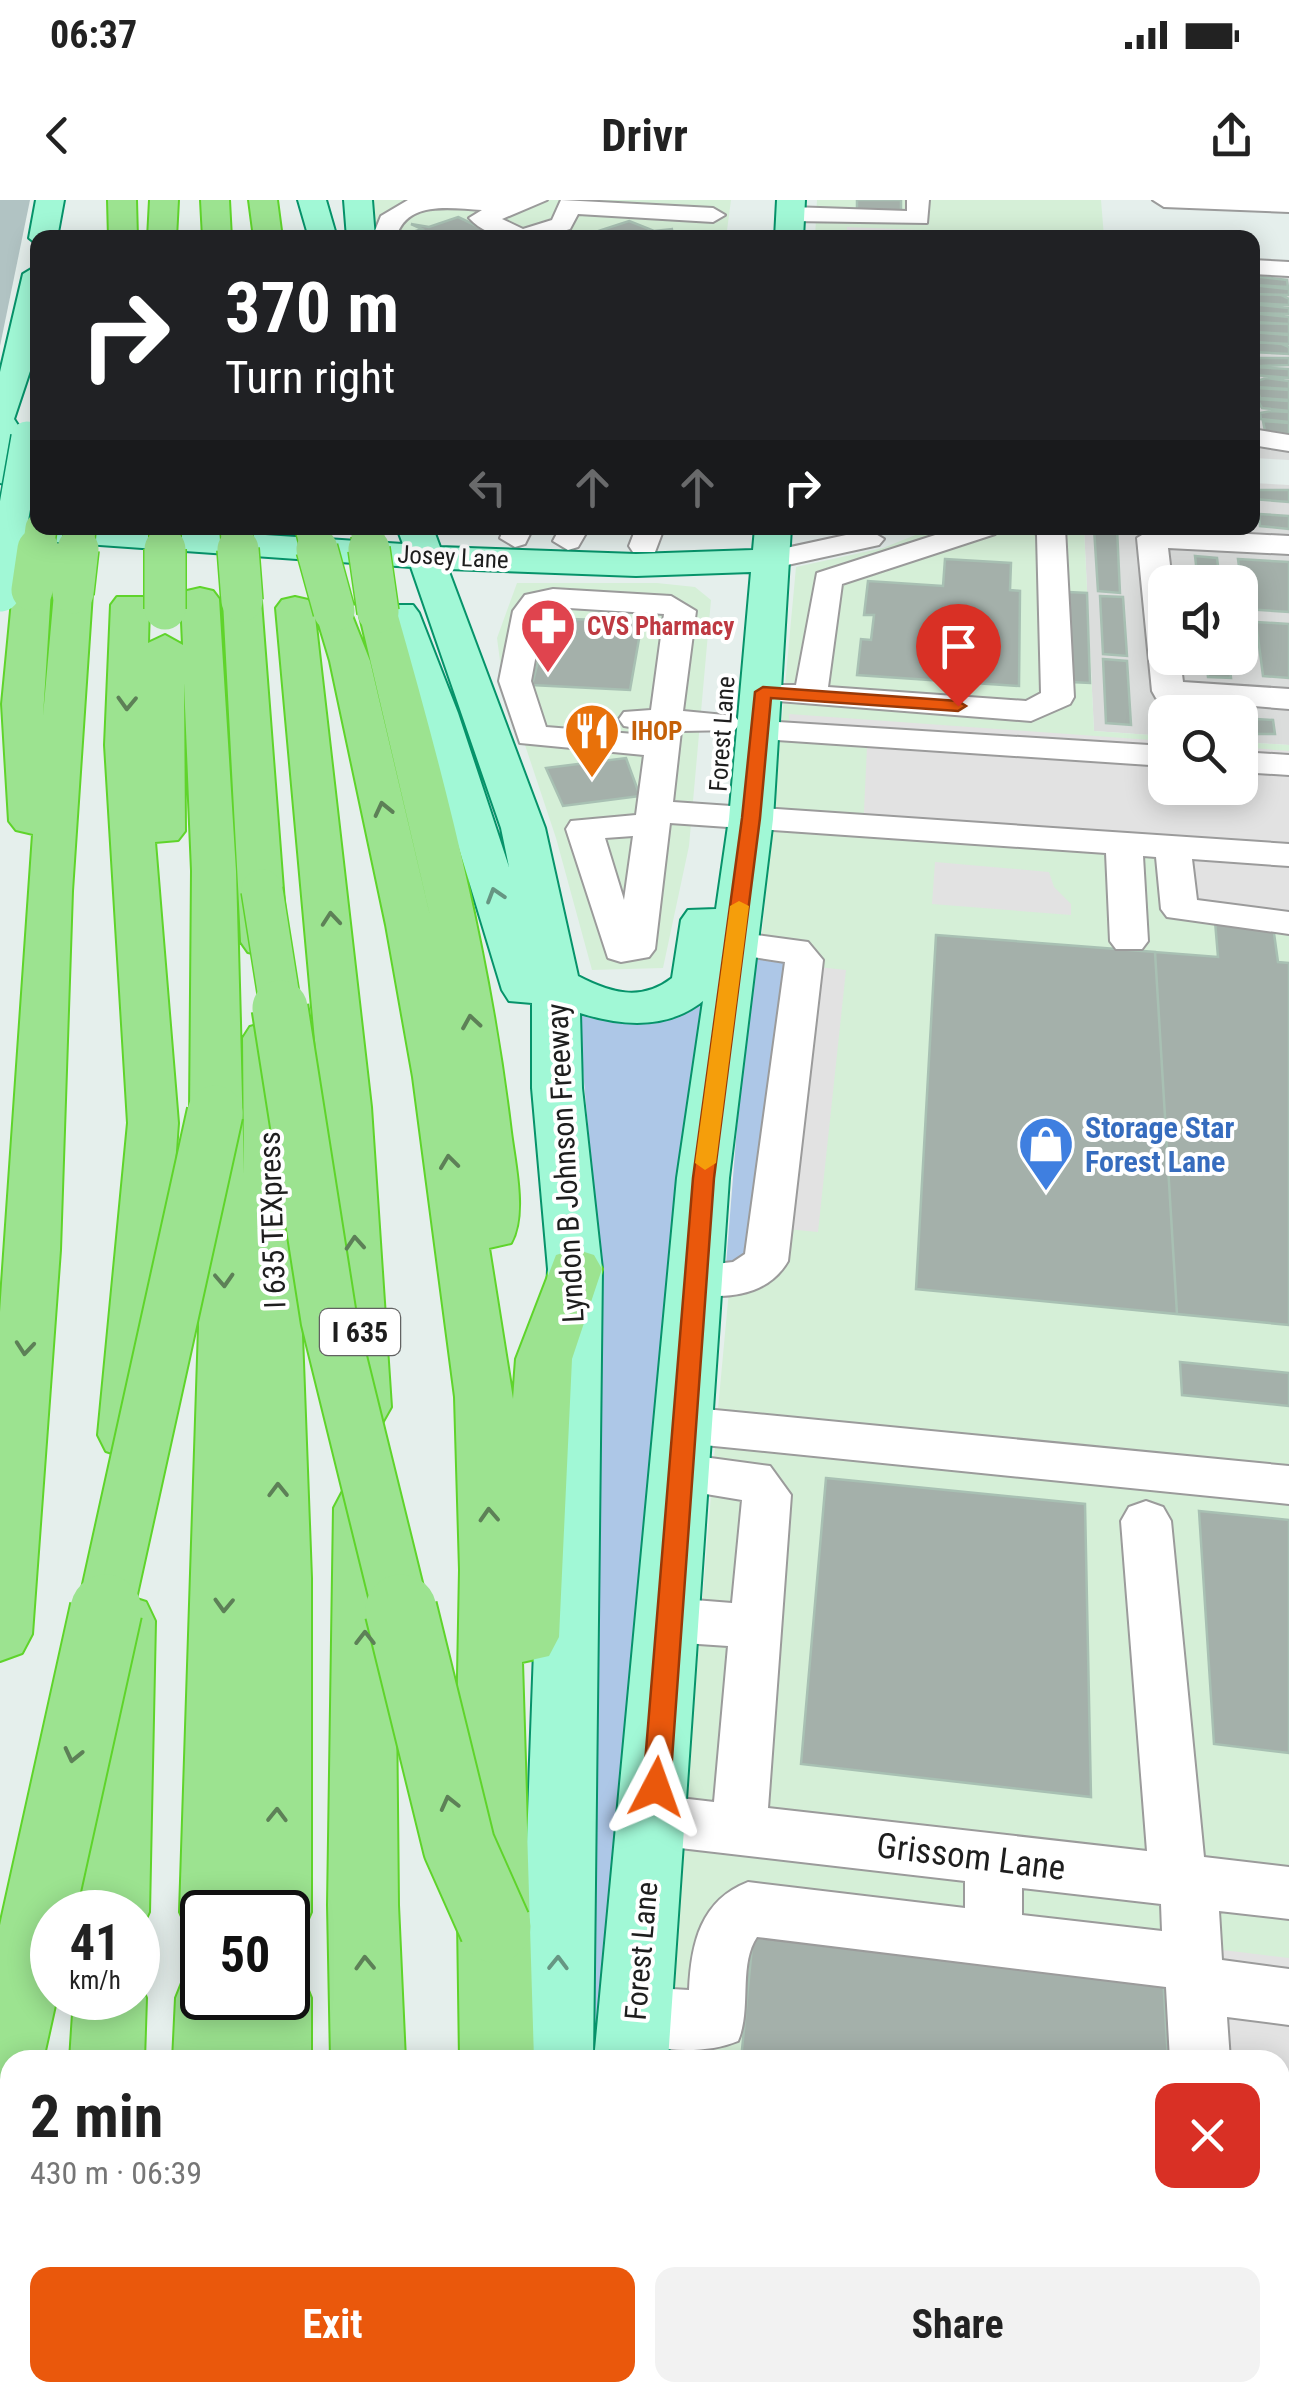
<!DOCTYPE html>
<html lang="en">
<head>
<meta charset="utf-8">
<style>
	:root { --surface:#fff; --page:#f2f2f2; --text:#222; --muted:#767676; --accent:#ea580c }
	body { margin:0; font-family:"Roboto Condensed",sans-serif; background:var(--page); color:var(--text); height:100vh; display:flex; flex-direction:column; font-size:38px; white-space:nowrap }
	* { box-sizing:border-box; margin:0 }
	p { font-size:32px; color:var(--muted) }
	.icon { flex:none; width:55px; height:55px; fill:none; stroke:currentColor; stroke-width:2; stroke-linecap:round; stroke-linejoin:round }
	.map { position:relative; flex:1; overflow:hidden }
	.drawer { position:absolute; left:0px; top:1850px; width:1290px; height:352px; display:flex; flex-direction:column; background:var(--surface); border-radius:30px 30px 0 0; box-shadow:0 5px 25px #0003 }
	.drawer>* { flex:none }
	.top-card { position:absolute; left:30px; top:30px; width:1230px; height:305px; border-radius:20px; box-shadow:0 5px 25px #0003; background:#202124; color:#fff; overflow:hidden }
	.buttons { position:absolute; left:1148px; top:365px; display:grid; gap:20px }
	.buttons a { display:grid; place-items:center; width:110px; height:110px; border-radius:20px; background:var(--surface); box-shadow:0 5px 25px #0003; font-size:50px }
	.speed { position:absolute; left:30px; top:1690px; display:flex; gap:20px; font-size:50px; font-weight:700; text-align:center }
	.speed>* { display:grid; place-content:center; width:130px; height:130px; border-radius:50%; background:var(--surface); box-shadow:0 5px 25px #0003; line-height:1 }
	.speed small { font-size:25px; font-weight:400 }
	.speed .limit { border:5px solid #111; border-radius:15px; background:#fff; color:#111 }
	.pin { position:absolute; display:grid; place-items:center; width:85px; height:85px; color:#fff; margin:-102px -42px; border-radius:50% 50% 50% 0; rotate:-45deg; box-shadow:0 0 10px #0007 }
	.pin .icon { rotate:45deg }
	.me { position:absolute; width:110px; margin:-55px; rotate:4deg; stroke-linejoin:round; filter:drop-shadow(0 0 8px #0008) }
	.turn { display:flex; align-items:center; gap:35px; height:210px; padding:0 30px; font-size:45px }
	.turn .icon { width:130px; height:130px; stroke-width:2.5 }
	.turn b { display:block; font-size:70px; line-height:85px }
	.lanes { display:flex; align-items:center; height:95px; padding:0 30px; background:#0003; justify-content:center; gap:50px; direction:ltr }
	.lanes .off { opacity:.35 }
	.round { display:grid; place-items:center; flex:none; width:105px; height:105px; border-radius:20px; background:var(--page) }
	.overview { display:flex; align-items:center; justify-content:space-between; height:170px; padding:0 30px }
	h1 { font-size:60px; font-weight:700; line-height:75px }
	.action { display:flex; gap:20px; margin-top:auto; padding:20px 30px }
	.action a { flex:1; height:115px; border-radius:20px; background:var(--accent); color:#fff; font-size:40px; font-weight:700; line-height:115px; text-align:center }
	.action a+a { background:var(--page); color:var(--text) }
	.status { display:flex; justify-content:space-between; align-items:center; height:70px; padding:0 50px; background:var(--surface); direction:ltr }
	.status svg { height:28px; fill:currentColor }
	header { display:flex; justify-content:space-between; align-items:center; height:130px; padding:0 30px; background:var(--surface); font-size:45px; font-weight:700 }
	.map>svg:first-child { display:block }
	.residential { fill:#dbdddc; fill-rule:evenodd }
	.commercial { fill:#d5efd7 }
	.construction { fill:#b1c3c3 }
	.grass { fill:#adc7e7 }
	.parking { fill:#e2e2e2 }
	.building { fill:#a4b0aa; stroke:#a8c0b3; stroke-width:2.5 }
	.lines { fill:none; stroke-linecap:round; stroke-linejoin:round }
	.minor-casing { stroke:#9b9b9b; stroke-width:4 }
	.major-casing { stroke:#06936a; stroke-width:4 }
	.highway-casing { stroke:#5fd42b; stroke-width:4 }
	.minor { fill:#fff; fill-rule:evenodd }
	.major { fill:#a1f8d6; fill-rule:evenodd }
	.highway { fill:#9ce390; fill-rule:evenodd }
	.major-bridge-far1-casing { stroke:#06936a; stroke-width:34; stroke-linecap:butt }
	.major-bridge-casing { stroke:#06936a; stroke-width:44; stroke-linecap:butt }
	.highway-bridge-far3-casing { stroke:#5fd42b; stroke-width:34; stroke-linecap:butt }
	.highway-bridge-far2-casing { stroke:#5fd42b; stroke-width:44; stroke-linecap:butt }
	.highway-bridge-far1-casing { stroke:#5fd42b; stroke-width:59; stroke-linecap:butt }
	.highway-bridge-casing { stroke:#5fd42b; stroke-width:75; stroke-linecap:butt }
	.major-bridge-far1 { stroke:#a1f8d6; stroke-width:31 }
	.major-bridge { stroke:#a1f8d6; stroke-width:41 }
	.highway-bridge-far3 { stroke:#9ce390; stroke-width:31 }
	.highway-bridge-far2 { stroke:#9ce390; stroke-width:41 }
	.highway-bridge-far1 { stroke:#9ce390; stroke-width:55 }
	.highway-bridge { stroke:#9ce390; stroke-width:71 }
	.oneway { stroke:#5d8057 }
	.oneway2 { stroke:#669683 }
	.route { fill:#ea580c; stroke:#983908; stroke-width:2.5 }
	.slow { fill:#f59e0b }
	.labels { text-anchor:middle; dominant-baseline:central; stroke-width:8; stroke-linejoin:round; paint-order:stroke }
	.far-street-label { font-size:25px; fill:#1e1e1e; stroke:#fff }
	.far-health-label { font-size:25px; font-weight:bold; fill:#be3a42; stroke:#fff; text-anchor:start }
	.far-food-label { font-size:25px; font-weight:bold; fill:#c56008; stroke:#fff; text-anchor:start }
	.shield { fill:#fff; stroke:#626262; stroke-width:2.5 }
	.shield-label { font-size:28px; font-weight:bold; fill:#1e1e1e }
	.shop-label { font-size:30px; font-weight:bold; fill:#366cbe; stroke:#fff; text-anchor:start }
	.street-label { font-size:30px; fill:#1e1e1e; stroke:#fff }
	.near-street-label { font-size:35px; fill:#1e1e1e; stroke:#fff }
</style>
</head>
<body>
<div class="status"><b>06:37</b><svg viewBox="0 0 49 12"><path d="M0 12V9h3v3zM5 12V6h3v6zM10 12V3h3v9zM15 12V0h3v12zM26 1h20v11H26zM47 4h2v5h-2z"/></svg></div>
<header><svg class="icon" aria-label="back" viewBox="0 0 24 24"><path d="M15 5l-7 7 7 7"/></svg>Drivr<svg class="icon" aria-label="share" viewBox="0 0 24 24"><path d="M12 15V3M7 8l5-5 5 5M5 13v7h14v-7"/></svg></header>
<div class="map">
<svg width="1289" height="2201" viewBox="0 0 1289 2201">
	<rect width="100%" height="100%" fill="#e5efec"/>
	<path class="residential" d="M1252 59 1289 61V260L1253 258Z
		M1253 283 1289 285V545L1240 542V512H1165V536L1094 531 1084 328H1252ZM1165 382H1240V458H1165Z"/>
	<path class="commercial" d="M370 0H731L726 38 377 37Z
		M817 0H1101L1104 37 815 38Z
		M933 328H1084L1094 531 1165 536V588H1240V542L1289 545V2201H637V2192H1280V1860H665L718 1209 796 367 883 348Z
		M517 383H657L695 387 711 400 689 646 663 768 592 770 556 638 502 476 497 438Z"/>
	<path class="construction" d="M0 0H30L0 146Z"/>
	<path class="grass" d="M751 752 786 759 747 1055 726 1065Z
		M699 799 707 800 615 1860H584L595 1006 578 814Z"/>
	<path class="parking" d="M847 27 1089 37 868 38V33L847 32Z
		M789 514 1165 541V588H1240V547L1289 551V730L1166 716 1158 655 863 632 867 547 790 542Z
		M935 662 1049 672 1054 687 1071 704V715L932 704Z
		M790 764 846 770 818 1032 755 1026Z
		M1173 1744 1289 1758V2032L1280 2031V1860H1182Z"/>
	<path class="building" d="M857 0H901V12L857 11Z
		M458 17 502 38H395L422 29 411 24 429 27Z
		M629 21 654 31 673 29 659 34 668 38H577Z
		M1252 76 1287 80 1288 87 1252 85Z
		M1252 85 1289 89V95L1252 94Z
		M1252 94 1281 95 1289 99V105L1252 103Z
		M1252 104 1289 108V114L1252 113Z
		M1252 113 1289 117V124L1253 122Z
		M1254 123 1289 124V134L1252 132Z
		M1252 132 1289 135V144L1252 142Z
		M1256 142 1282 144 1289 147V154L1252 152Z
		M1252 158H1289V165L1259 166 1252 165Z
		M1253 167 1289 169V178L1254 175Z
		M1266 178 1289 181V189L1255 187 1254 182Z
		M1257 188 1289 190V200L1260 198Z
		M1257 199 1289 201V211L1262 208Z
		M1271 211 1289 212V222L1261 219 1260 213Z
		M1263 221 1289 223V234L1265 231Z
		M1252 290H1289V302L1253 299Z
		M1259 314 1289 316V329L1260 326Z
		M1094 328H1117L1120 393 1098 391Z
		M1195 356 1217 358 1220 382H1198Z
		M945 359 1011 363 1010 390 1020 391 1019 486 857 475 861 439 871 440 874 415H864L868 381 943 386Z
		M1238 359 1289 362V412L1245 409Z
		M1068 392 1087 393 1090 483 1070 482Z
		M1100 396 1123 397 1127 456 1103 454Z
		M549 418 642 422 630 490 532 485Z
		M1256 422 1289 424V478L1263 476Z
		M1206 458H1229L1231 478 1208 477Z
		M1103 459 1127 461 1131 525 1106 523Z
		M1240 518 1273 520 1275 534H1240Z
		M626 558 640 596 563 606 546 568Z
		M1215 721 1273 726 1278 762 1289 763V1125L1177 1114 1155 752 1218 757Z
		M936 735 1155 752 1177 1114 916 1089Z
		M1180 1162 1289 1173V1206L1182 1195Z
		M826 1278 1085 1304 1091 1597 801 1564Z
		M1199 1311 1289 1320V1553L1214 1544Z
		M754 1726 1163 1776 1168 1860H741Z
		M1280 2148 1289 2150V2201H753V2192H1280Z"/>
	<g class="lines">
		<g class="minor-casing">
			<path id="minor" d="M408 0H547L502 19 523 29 552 20 561 0 713 8 725 15 713 22 578 14 570 29C538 40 495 46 469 18L482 10C450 8 406 0 396 38H372L381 16Z
				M907 0H929L927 23 791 21 779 14 791 7 907 11Z
				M1153 0H1289V12L1164 7Z
				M1252 60 1289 62V76L1252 74Z
				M1252 229 1289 235V251L1252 245Z
				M504 328H533L525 344 515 347 500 338Z
				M560 328H589L578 347 568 350 553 341Z
				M636 328H664L655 352H633L629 346Z
				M957 328H1000L995 334 842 384 828 487 1026 501 1041 493 1037 335 1032 328H1065L1074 497 1070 504 1031 521 751 499 747 492 751 485H796L817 373Z
				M1152 329 1289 336V354L1168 348 1172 382H1165V458H1180L1183 482 1289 489V509L1156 498 1152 491 1137 338Z
				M869 330 884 339 879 345 769 369 754 360 758 354Z
				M553 389 671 396 696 411 683 511 735 516 740 523 735 530 681 531 673 602 1289 644V666L1192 659 1197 700 1289 712V734L1167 717 1161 709 1156 657 1143 656 1148 741 1142 749H1116L1110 741 1106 653 670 623 655 749 649 757 621 762 608 758 566 629 571 621 636 615 644 555 520 543 499 481 513 411 525 395ZM553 407 664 414 651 510 624 512 619 519 624 526 648 530 647 535 546 527 531 481 544 412ZM633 636 624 700 605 638Z
				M760 521 1165 546V566L748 538 743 531 748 524Z
				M1240 552 1289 555V575L1240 572Z
				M734 732 808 742 823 760 788 1061C767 1098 718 1102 680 1090L674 1079 680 1068 733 1062 745 1054 785 762 721 752 715 744 721 736Z
				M684 1207 1289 1266V1304L684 1243 667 1238 660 1225 667 1212Z
				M681 1254 770 1266 791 1295 768 1608 1147 1651 1121 1321 1129 1307 1146 1301 1163 1307 1171 1321 1204 1657 1289 1667V1719L1219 1711 1222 1760 1289 1769V1825L1227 1817 1230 1860H1170L1166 1787 757 1737C738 1765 752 1809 738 1841 702 1856 650 1851 614 1836L605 1816 614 1796 635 1787 689 1790C691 1743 701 1700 748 1682L965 1708V1681L654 1645 634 1638 626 1620 634 1602 654 1595 714 1602 728 1446 669 1442 651 1435 643 1420 651 1405 669 1398 732 1403 742 1300 664 1287 657 1273 664 1259ZM1022 1688 1161 1704 1162 1731 1022 1715Z
				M1280 1961 1289 1963V2027L1280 2025Z
				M1280 2044 1289 2045V2109L1280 2108Z"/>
		</g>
		<g class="major-casing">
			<path id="major" d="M36 0H64L57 38H38V45L29 38Z
				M298 0H326L337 38H309Z
				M344 0H372L375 38H347Z
				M777 0H805L803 38H775Z
				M38 65V147L14 219 25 236 20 263 38 272V293L0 283V172L23 74Z
				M0 316 38 319V328H161L403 344 397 328H433L440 347 636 354 753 350 755 328H791L773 619 729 978 668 1860H594L677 978 703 801C667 830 621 826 580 813L582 888 602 1069 593 1860H519L548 1069 532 888V803L509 801 502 790 418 513 381 413 387 405H413L419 413 458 513 509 667 501 628 411 367 0 338ZM448 369 636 376 751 372 729 619 716 709 688 710 681 720 672 778C641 802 611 793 578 776L545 628Z
				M519 2192H642L641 2201H520Z"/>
		</g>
		<g class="highway-casing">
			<path id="highway" d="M108 0H136L137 38H109Z
				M150 0H178L176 38H148Z
				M201 0H229L231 38H203Z
				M249 0H277L282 38H254Z
				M32 379 45 382 51 390 43 516 54 393 60 385H86L92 393 72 691 60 1050 32 1434 22 1453 0 1461V1112L33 634 16 630 9 621 2 504 13 390 19 382Z
				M200 388 213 391 219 399 236 671 244 974 243 838 250 827 267 822 284 827 291 838 311 1378V1712L301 1735 288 1740V1712H202V1740L190 1735 180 1712 199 1127 190 913 192 671 184 483 185 631 178 640 155 642 178 923 156 1235 148 1251 127 1258 106 1251 98 1235 128 923 105 545 111 405 117 397H143L149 405 148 443 165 435 183 445 181 399 187 391Z
				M242 390 255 393 261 401 287 742 280 752 264 756 248 752 241 742 223 401 229 393Z
				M295 397 308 400 314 408 371 907 391 1207 382 1223 362 1229 342 1223 333 1207 321 907 276 408 282 400Z
				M334 400 347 403 370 461 432 724 359 412 365 404H391L397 412C446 583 490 755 511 932 515 964 527 1015 511 1043L489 1048 513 1199 516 1159 556 1055 575 1049 594 1055 602 1069 572 1159 559 1437 549 1456 522 1462 534 1860H460L456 1580 460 1370 455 1197 413 877 386 725 330 461 315 411 321 403Z
				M364 1284 385 1291 394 1308 398 1705 405 1860H331L328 1705 334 1308 343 1291Z
				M124 1395 146 1402 155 1421 149 1712 138 1736V1712H79L93 1421 102 1402Z
				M202 1767V1798H288V1768L301 1773 311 1798V1860H173L176 1798 186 1773Z
				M138 1778 146 1798 144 1860H70L74 1798H138Z
				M48 2192H130V2201H48Z
				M159 2192H311V2201H159Z
				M338 2192H420L421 2201H339Z
				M440 2192H522V2201H440Z"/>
		</g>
		<use href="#minor" class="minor"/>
		<use href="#major" class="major"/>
		<use href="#highway" class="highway"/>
		<g class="major-bridge-far1-casing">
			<path id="major-bridge-far1" d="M7 351 27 237"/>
		</g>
		<g class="major-bridge-casing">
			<path id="major-bridge" d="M0 391 7 349"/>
		</g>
		<g class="highway-bridge-far3-casing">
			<path id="highway-bridge-far3" d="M165 328V351
				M236 328 238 351
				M311 328 317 351
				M367 335 369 351
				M38 351 41 328
				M78 351 80 328"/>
		</g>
		<g class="highway-bridge-far2-casing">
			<path id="highway-bridge-far2" d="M165 349V409
				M238 349 242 401
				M317 349 334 411
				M369 349 378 412
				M32 390 38 349
				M73 393 78 349
				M262 690 281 810"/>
		</g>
		<g class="highway-bridge-far1-casing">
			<path id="highway-bridge-far1" d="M280 808 329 1120 401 1412
				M105 1412 215 913"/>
		</g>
		<g class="highway-bridge-casing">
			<path id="highway-bridge" d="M401 1410 459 1646 495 1727
				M0 1890 106 1410"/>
		</g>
		<use href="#major-bridge-far1" class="major-bridge-far1"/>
		<use href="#major-bridge" class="major-bridge"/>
		<use href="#highway-bridge-far3" class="highway-bridge-far3"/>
		<use href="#highway-bridge-far2" class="highway-bridge-far2"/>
		<use href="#highway-bridge-far1" class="highway-bridge-far1"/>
		<use href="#highway-bridge" class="highway-bridge"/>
	</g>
	<defs><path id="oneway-chevron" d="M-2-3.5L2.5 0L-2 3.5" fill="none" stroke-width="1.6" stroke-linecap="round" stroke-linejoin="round" transform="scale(2.5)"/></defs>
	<g class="oneway">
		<use href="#oneway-chevron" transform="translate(127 503) rotate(92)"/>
		<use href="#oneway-chevron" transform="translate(383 609) rotate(-103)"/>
		<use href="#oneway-chevron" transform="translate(331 719) rotate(-95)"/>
		<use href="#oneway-chevron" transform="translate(471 822) rotate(-99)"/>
		<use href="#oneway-chevron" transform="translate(449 962) rotate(-97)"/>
		<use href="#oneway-chevron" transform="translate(355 1043) rotate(-94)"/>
		<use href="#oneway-chevron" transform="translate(224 1080) rotate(87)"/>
		<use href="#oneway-chevron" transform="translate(25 1148) rotate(95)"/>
		<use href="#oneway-chevron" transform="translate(278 1290) rotate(-91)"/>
		<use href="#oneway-chevron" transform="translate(489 1315) rotate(-93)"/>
		<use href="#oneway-chevron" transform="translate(224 1405) rotate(92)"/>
		<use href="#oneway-chevron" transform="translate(365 1438) rotate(-90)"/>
		<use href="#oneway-chevron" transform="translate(73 1555) rotate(103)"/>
		<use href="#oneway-chevron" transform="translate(449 1603) rotate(-104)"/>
		<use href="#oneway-chevron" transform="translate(277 1615) rotate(-89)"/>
		<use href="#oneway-chevron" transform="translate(365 1763) rotate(-92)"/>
	</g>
	<g class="oneway2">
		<use href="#oneway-chevron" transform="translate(495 695) rotate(-107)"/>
		<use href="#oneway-chevron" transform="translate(558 1763) rotate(-89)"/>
	</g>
	<path class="route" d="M763 487 958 501 966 506 958 511 771 498 760 618 714 978 670 1587 666 1595 656 1599 647 1595 643 1587 693 978 742 618 755 492Z"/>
	<path class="slow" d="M739 701 749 706 716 963 705 970 695 963 730 706Z"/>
	<defs>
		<g id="pharmacy-pin" transform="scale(2.875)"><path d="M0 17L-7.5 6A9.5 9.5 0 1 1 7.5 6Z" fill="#e0444e" stroke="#fff"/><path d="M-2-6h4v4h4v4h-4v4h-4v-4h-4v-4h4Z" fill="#fff"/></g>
		<g id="restaurant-pin" transform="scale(2.875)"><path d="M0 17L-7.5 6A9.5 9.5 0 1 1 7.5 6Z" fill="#e8710a" stroke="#fff"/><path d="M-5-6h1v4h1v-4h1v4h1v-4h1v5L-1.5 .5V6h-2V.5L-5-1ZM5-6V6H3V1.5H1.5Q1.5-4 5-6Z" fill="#fff"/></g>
		<g id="shop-pin" transform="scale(2.875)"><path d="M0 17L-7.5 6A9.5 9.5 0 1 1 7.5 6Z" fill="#3f7fe0" stroke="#fff"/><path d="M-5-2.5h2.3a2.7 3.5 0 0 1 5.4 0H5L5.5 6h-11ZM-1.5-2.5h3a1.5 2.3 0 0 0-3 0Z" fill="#fff"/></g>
	</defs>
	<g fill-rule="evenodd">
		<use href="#pharmacy-pin" x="548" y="426"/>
		<use href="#restaurant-pin" x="592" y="531"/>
		<use href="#shop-pin" x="1046" y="944"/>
	</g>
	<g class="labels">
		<g class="far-street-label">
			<text transform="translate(453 357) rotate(3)">Josey Lane</text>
			<text transform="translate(722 534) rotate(-86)">Forest Lane</text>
		</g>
		<g class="far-health-label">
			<text x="587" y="426">CVS Pharmacy</text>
		</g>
		<g class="far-food-label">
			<text x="631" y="531">IHOP</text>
		</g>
		<rect class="shield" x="320" y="1109" width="80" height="46" rx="8"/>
		<g class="shield-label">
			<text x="360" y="1132">I 635</text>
		</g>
		<g class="shop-label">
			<text x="1085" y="927">Storage Star<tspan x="1085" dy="34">Forest Lane</tspan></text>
		</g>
		<g class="street-label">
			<text transform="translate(565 963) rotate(-93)">Lyndon B Johnson Freeway</text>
			<text transform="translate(272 1020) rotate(-92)">I 635 TEXpress</text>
			<text transform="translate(641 1751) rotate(-85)">Forest Lane</text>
		</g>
		<g class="near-street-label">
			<text transform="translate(971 1657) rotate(7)">Grissom Lane</text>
		</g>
	</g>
</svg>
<div class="buttons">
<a><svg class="icon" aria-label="sound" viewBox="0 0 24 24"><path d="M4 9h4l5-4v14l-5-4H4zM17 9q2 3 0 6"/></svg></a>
<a><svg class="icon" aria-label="search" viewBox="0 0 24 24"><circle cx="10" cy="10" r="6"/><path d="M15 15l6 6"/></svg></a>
</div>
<div class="speed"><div>41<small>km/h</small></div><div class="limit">50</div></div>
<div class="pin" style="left:958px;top:506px;background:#d93025"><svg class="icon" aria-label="arrive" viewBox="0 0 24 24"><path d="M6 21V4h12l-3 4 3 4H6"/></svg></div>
<svg class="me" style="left:656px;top:1587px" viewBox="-20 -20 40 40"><path d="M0-17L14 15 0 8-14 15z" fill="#ea580c" stroke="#fff" stroke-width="4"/></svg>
<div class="top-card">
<div class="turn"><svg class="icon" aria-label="right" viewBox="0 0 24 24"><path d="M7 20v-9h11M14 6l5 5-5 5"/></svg><div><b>370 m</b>Turn right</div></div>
<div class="lanes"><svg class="icon off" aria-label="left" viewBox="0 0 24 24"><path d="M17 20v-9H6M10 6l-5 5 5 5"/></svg><svg class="icon off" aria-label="ahead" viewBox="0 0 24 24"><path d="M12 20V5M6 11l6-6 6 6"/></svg><svg class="icon off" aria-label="ahead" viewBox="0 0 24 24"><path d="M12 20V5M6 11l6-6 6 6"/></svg><svg class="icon" aria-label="right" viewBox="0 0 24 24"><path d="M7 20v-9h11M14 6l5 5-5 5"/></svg></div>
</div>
<section class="drawer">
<div class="overview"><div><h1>2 min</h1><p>430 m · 06:39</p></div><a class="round" style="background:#d93025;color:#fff"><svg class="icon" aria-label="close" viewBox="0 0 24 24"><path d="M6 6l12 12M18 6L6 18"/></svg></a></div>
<div class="action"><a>Exit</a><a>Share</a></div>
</section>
</div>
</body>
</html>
